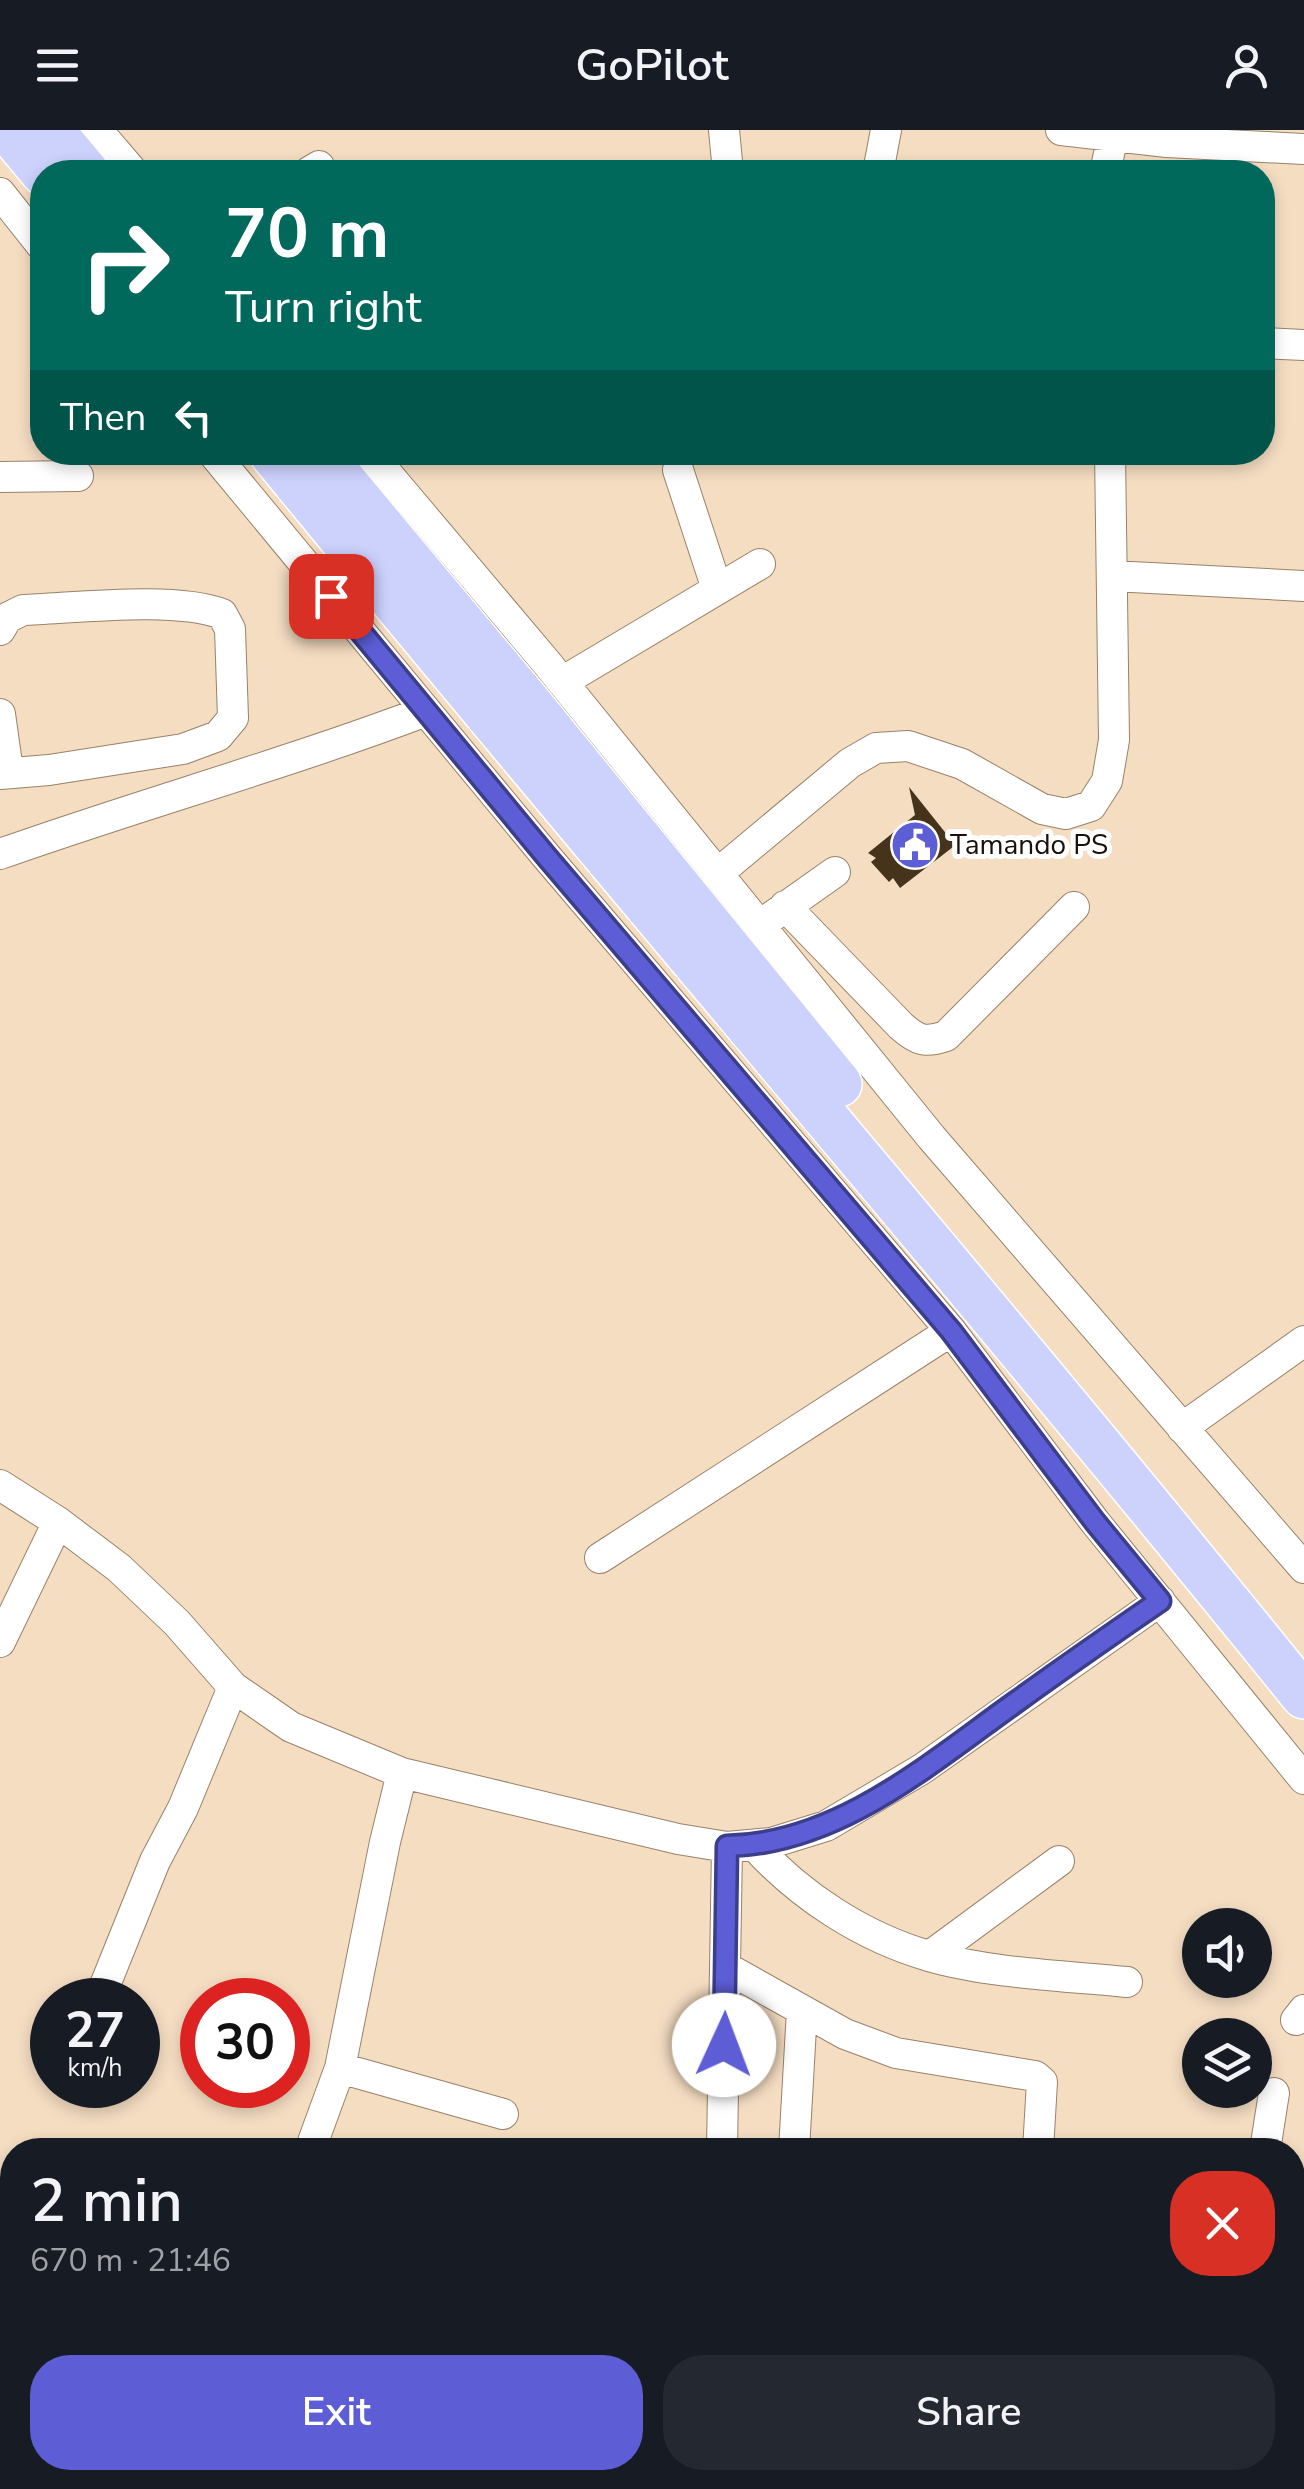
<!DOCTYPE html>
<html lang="en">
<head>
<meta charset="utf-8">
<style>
	:root { --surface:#171b24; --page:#242831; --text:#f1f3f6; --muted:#9ea1a6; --accent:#5d5ed6 }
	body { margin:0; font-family:"Nunito Sans",sans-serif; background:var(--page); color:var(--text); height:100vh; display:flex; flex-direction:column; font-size:38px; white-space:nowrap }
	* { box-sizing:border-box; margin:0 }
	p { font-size:32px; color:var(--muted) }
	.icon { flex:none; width:55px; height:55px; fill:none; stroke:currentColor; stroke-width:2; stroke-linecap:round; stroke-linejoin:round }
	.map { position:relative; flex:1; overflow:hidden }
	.drawer { position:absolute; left:0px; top:2008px; width:1305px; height:352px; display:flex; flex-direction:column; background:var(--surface); border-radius:40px 40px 0 0; box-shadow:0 5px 15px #0003 }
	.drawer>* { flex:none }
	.banner { position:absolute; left:30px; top:30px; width:1245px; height:305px; border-radius:40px; box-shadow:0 5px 15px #0003; background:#00695c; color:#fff; overflow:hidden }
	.fabs { position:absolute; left:1182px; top:1778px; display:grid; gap:20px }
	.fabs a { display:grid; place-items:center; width:90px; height:90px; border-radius:50%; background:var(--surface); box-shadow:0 5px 15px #0003; font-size:50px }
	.speed { position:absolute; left:30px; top:1848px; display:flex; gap:20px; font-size:50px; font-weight:700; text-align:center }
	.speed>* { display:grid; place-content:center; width:130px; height:130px; border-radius:50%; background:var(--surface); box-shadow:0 5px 15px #0003; line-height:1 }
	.speed small { font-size:25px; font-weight:400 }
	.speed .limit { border:15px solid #d22; background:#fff; color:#111 }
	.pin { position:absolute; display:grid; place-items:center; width:85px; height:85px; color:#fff; margin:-42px; border-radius:20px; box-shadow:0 5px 15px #0006 }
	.me { position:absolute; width:110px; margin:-55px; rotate:2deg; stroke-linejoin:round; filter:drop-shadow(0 0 8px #0008) }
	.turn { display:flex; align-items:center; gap:35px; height:210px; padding:0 30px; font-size:45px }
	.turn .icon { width:130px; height:130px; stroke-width:2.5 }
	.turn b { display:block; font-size:70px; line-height:85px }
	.then { display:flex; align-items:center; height:95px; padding:0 30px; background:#0003; gap:20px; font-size:38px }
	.round { display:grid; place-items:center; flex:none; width:105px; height:105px; border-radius:40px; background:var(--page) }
	.overview { display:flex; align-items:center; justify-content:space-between; height:170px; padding:0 30px }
	h1 { font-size:60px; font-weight:600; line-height:75px }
	.cta { display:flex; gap:20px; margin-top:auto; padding:20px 30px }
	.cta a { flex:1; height:115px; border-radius:40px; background:var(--accent); color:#fff; font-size:40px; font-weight:600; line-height:115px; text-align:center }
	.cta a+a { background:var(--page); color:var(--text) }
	header { display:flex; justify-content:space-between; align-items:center; height:130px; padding:0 30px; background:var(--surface); font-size:45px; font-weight:600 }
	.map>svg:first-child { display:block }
	.building { fill:#45331c }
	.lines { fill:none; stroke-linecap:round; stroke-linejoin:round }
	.minor-casing { stroke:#988269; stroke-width:32 }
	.highway-casing { stroke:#fff; stroke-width:48 }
	.minor { stroke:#fff; stroke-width:30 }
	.highway { stroke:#ccd2fc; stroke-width:45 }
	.route-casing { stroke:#3c3d8b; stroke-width:25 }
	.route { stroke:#5d5ed6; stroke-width:18 }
	.labels { text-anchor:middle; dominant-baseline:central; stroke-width:10; stroke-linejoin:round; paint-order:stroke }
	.poi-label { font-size:28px; fill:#191108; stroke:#fff; text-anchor:start }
</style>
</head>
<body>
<header><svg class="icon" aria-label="menu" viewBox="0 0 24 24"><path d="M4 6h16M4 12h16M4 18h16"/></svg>GoPilot<svg class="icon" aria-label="person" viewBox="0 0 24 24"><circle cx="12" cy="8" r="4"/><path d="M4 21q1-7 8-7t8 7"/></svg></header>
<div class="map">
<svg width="1304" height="2359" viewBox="0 0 1304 2359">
	<rect width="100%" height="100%" fill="#f5ddc2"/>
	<path class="building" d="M909 657 952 711 953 717 900 758 893 748 889 752 871 732 876 728 868 723 915 685Z"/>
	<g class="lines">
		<g class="minor-casing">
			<path id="minor" d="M97 0 133 42
				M724 0 728 42
				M1061 0 1167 12 1304 19
				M309 42 319 36
				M878 42 886 0
				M1105 42 1113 6
				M0 63 42 116
				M1262 213 1304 215
				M212 322 546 726 951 1201 1095 1392 1304 1649
				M369 322 546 532 932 1008 1304 1438
				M678 340 717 459
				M0 347 78 346
				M1112 446 1304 456
				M0 500 7 488 23 480C76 478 175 466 222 484L230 499 233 588 218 606 183 619 49 640 0 644
				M562 552 760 434
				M0 584 8 641
				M0 724C141 674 286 634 426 581
				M717 744 850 633 876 618 908 616 962 634 1042 679 1066 684 1091 676 1107 651 1114 610 1110 322
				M785 776 901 896C918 911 925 913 946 906L1074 777
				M770 788 835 742
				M1182 1298 1304 1211
				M0 1355 58 1392 119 1438 177 1493 233 1557 291 1597 402 1643 678 1709 727 1717 771 1713 826 1696 922 1639 1160 1471
				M600 1428 951 1201
				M0 1512 58 1392
				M755 1716C800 1766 863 1807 929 1826 988 1843 1065 1846 1127 1852
				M930 1826 1059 1731
				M727 1838 845 1904 896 1923 1035 1946 1042 1952 1038 2020
				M99 1870 155 1731 183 1678 233 1557
				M1296 1890 1304 1880
				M340 1938 503 1984
				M310 2020 340 1938 385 1712 402 1643
				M722 2020 727 1717
				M794 2020 802 1880
				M1265 2020 1274 1963
				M1292 2122 1304 2124
				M1292 2280 1304 2282
				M691 2348 692 2359
				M1211 2348 1254 2359
				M866 2359 868 2348
				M1016 2359 1019 2348
				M1153 2359 1157 2348"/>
		</g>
		<g class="highway-casing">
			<path id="highway" d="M8 0 43 42
				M51 0 86 42
				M271 322C612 740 966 1147 1304 1566
				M319 322 526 570 839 954"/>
		</g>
		<use href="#minor" class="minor"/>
		<use href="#highway" class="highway"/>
	</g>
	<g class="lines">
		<g class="route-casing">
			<path id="route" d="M331 466 546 726 951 1201 1095 1392 1160 1471C1112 1504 1063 1538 1016 1572 929 1634 838 1714 727 1716L724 1915"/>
		</g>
		<use href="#route" class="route"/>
	</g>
	<defs>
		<g id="civic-disc" transform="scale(2.5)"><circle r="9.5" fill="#5d5ed6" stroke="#fff"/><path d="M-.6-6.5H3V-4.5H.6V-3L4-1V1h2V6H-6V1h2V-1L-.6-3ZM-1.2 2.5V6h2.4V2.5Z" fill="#fff"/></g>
	</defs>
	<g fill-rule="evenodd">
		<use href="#civic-disc" x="915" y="715"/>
	</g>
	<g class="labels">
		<g class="poi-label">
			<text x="950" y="715">Tamando PS</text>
		</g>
	</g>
</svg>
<div class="fabs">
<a><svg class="icon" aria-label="sound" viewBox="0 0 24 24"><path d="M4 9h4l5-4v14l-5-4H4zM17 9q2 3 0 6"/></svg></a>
<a><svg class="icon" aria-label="layers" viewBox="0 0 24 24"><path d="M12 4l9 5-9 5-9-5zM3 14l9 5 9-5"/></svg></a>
</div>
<div class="speed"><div>27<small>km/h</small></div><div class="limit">30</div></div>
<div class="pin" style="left:331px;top:466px;background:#d93025"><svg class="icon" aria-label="arrive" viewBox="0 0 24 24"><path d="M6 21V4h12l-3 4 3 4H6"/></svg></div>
<svg class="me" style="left:724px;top:1915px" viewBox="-20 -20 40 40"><circle r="19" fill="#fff"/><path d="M0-13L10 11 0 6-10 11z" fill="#5d5ed6"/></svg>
<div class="banner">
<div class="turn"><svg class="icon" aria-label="right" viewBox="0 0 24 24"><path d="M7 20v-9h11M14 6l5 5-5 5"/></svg><div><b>70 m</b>Turn right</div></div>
<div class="then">Then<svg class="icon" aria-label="left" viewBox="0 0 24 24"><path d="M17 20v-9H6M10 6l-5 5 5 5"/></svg></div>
</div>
<section class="drawer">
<div class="overview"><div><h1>2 min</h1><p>670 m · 21:46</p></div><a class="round" style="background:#d93025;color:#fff"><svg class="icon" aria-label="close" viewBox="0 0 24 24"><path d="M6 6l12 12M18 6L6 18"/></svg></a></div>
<div class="cta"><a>Exit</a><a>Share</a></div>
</section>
</div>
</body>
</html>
